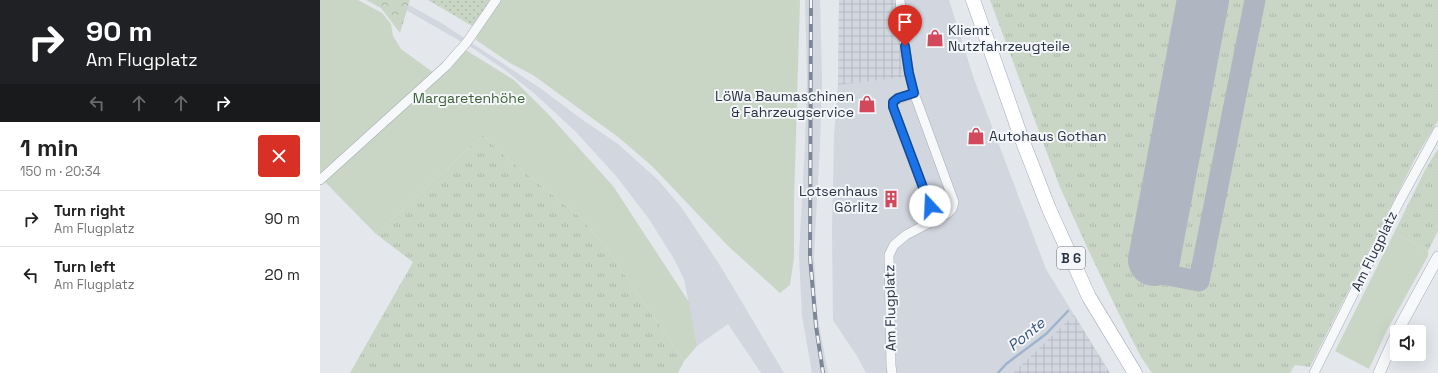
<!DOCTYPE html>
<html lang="en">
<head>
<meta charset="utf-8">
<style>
	:root { --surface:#fff; --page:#f6f6f6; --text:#222; --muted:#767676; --line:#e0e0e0 }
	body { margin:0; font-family:"Space Grotesk",sans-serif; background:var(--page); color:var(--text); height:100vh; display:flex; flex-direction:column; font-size:15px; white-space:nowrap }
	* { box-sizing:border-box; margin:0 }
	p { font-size:13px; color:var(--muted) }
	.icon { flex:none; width:22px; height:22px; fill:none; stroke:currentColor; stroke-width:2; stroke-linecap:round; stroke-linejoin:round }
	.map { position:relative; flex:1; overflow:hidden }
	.sheet { display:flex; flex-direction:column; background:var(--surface); width:320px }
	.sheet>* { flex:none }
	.hud { background:#202124; color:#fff; overflow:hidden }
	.tools { position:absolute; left:1070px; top:325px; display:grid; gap:8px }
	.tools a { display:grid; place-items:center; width:36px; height:36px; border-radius:4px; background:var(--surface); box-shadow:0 4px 16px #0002; font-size:20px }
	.pin { position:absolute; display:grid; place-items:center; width:34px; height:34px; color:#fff; margin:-41px -17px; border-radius:50% 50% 50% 0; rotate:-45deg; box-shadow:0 0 4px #0007 }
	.pin .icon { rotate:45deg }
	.me { position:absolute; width:44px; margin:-22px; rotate:340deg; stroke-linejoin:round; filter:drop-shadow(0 0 3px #0008) }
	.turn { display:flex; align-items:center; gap:14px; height:84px; padding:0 20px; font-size:18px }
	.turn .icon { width:52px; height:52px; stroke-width:2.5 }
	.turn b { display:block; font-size:28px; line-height:34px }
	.lanes { display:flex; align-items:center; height:38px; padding:0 20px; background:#0003; justify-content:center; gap:20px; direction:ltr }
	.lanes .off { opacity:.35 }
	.round { display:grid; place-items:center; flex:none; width:42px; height:42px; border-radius:4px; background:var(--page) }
	.headline { display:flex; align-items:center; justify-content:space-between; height:68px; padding:0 20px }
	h1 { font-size:24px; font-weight:600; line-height:30px }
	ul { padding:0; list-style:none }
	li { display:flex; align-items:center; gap:12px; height:56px; padding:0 20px; border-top:1px solid var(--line) }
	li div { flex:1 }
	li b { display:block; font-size:15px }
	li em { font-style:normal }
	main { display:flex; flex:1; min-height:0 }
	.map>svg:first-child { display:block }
	.built { fill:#d2d6de }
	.industrial { fill:url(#industrial-grid) }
	.grass { fill:url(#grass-tufts) }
	.forest { fill:url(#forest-crowns) }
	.park { fill:url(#park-dots) }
	.garden { fill:#c9d6c5 }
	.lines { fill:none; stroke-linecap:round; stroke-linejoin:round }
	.stream { stroke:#9fb4cc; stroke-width:2.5 }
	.taxiway { stroke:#b0b6c1; stroke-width:21 }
	.runway { stroke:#b0b6c1; stroke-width:52 }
	.minor-casing { stroke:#a9aeb7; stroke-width:10 }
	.tertiary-casing { stroke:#a9aeb7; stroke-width:12 }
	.primary-casing { stroke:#a3abb8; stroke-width:15 }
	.minor { stroke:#f7f8fa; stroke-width:9 }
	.tertiary { stroke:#f7f8fa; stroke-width:11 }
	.primary { stroke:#fff; stroke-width:14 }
	.rail-casing { stroke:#7d8696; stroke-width:4 }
	.rail { stroke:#f4f6f9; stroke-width:2.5; stroke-dasharray:8; stroke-linecap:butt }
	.route-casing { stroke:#114b97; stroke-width:10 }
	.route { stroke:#1a73e8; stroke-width:7 }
	.labels { text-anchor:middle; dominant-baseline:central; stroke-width:4; stroke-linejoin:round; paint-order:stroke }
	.shield { fill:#f4f6f9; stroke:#676e7b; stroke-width:1 }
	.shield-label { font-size:13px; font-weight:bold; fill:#2b3445 }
	.poi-label { font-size:14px; fill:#2b3445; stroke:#f4f6f9; text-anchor:start }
	.park-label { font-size:14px; fill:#3f6138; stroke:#f4f6f9 }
	.street-label { font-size:14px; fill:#2b3445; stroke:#f4f6f9 }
	.water-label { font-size:15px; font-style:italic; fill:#34527a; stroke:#f4f6f9 }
</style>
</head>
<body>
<main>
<section class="sheet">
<div class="hud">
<div class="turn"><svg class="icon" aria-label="right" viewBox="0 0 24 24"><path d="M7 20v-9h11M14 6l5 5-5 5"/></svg><div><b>90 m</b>Am Flugplatz</div></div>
<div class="lanes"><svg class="icon off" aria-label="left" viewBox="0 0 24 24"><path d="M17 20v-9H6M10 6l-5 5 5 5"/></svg><svg class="icon off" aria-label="ahead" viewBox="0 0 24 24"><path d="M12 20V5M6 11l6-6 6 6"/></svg><svg class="icon off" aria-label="ahead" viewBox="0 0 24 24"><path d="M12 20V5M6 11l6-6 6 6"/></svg><svg class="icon" aria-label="right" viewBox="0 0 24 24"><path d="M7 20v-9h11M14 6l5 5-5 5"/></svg></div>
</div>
<div class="headline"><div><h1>1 min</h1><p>150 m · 20:34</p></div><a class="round" style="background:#d93025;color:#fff"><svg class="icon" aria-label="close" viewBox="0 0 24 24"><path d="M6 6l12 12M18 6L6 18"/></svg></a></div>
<ul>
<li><svg class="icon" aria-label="right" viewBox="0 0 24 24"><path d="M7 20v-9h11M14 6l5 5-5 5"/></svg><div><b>Turn right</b><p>Am Flugplatz</p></div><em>90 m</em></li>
<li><svg class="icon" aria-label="left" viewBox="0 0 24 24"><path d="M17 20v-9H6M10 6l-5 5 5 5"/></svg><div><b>Turn left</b><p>Am Flugplatz</p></div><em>20 m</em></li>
</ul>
</section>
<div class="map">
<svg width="1118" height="373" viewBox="0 0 1118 373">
	<defs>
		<pattern id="industrial-grid" width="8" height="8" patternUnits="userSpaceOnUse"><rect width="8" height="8" fill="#d2d6de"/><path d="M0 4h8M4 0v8" fill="none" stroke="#b4b8c0"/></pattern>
		<pattern id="grass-tufts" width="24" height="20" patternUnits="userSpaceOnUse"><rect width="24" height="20" fill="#c9d6c5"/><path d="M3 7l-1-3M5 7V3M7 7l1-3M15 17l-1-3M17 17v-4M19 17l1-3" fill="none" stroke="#adb8ab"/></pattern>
		<pattern id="forest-crowns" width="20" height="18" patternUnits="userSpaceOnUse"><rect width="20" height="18" fill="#c9d6c5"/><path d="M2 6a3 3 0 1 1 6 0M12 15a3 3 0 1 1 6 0" fill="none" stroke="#adb8ab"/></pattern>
		<pattern id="park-dots" width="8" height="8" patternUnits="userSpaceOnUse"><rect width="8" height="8" fill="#c9d6c5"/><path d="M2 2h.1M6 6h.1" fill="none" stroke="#adb8ab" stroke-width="1.8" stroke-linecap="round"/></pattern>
	</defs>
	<rect width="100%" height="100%" fill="#e4e7ec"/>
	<path class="built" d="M485 0H500L502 79 500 144 494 255 497 314 508 373H492L482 316 479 255 485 143 487 79Z
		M519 0H629L654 79 726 269 790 373H546L537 356 513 320 512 231 514 135 518 85Z
		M89 5 123 24 220 88 260 118 298 144 338 180 361 207 401 267 464 373H441L408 324 377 346 364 279 354 259 329 219 296 176 256 132 215 94 185 70 154 49 86 10Z"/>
	<path class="industrial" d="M519 0H576L582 67 585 77 518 85Z
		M754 315 790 373H693Z"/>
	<path class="grass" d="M670 0H1118V121L1096 157 990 367 975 365 970 373H832L821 357 799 314 766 245 739 185Z
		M163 135 188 159 259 216 285 246 364 361 358 373H30L93 262 56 234Z
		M1118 149V231L1108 251 1074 233 1105 170Z"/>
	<path class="forest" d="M46 0H90L80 33 61 8Z"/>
	<path class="park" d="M108 0H172L154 27Z"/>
	<path class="garden" d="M0 0H38L62 13 71 24 73 36 81 49 114 73 102 85 63 117 0 174Z
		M180 0H480L474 201V257L470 285 460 293 408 246 332 166 298 137 213 75 190 63 156 40 158 32Z
		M144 49 194 80 230 116 293 186 369 302 377 346 364 361 285 246 259 216 188 159 163 135 56 234 4 181Z
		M1074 233 1108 251V256L1067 330 1049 369 1015 351Z"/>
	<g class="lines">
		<path class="stream" d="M678 373 686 364 726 334 748 311"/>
		<path class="taxiway" d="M834 260 842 274 879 281 935 0"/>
		<path class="runway" d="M834 260 883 0"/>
		<g class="minor-casing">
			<path id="minor" d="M594 93 578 99 573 102V107L615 220
				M0 180 126 66 147 42 176 0
				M572 373 571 366 569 255 574 245 586 235 628 213 632 209 634 202 594 93 589 73 583 32 580 0
				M994 373 1078 204 1118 131"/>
		</g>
		<g class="tertiary-casing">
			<path id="tertiary" d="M1077 332 1118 257
				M1059 373 1077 333"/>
		</g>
		<g class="primary-casing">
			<path id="primary" d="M653 0 701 137 729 209 769 297 815 373"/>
		</g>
		<use href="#minor" class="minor"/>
		<use href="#tertiary" class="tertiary"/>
		<use href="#primary" class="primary"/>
		<g class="rail-casing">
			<path id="rail" d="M491 0 490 257 496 326 503 373"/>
		</g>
		<use href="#rail" class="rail"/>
	</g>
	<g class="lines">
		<g class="route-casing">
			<path id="route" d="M585 46 589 73 594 93 578 98 573 102V107L610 206"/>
		</g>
		<use href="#route" class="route"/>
	</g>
	<defs>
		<g id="shop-bare" transform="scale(1.38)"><path d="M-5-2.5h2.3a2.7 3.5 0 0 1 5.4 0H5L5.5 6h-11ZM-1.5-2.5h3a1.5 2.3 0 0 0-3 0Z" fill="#d1495b" stroke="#f4f6f9" stroke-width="2.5" paint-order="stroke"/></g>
		<g id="building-bare" transform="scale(1.38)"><path d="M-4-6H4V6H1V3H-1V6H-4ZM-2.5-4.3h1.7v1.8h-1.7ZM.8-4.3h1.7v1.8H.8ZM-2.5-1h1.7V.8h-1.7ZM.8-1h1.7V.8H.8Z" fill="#d1495b" stroke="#f4f6f9" stroke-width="2.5" paint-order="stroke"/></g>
	</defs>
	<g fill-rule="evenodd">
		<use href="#shop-bare" x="615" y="38"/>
		<use href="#shop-bare" x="547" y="104"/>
		<use href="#shop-bare" x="656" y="136"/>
		<use href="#building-bare" x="571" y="199"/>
	</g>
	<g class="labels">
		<rect class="shield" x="737" y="247" width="28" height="22" rx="3"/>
		<g class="shield-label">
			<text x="751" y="258">B 6</text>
		</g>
		<g class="poi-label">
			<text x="628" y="30">Kliemt<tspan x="628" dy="16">Nutzfahrzeugteile</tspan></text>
			<text x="534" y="96" text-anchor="end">LöWa Baumaschinen<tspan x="534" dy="16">&amp; Fahrzeugservice</tspan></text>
			<text x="669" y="136">Autohaus Gothan</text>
			<text x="558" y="191" text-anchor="end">Lotsenhaus<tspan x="558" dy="16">Görlitz</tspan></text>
		</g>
		<g class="park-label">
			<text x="149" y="98">Margaretenhöhe</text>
		</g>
		<g class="street-label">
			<text transform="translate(1054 251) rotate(-64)">Am Flugplatz</text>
			<text transform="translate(570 308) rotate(-91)">Am Flugplatz</text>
		</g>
		<g class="water-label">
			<text transform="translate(706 334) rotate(-39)">Ponte</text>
		</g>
	</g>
</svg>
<div class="tools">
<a><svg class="icon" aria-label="sound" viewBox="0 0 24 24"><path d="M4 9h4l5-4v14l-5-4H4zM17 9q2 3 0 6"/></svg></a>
</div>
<div class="pin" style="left:585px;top:46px;background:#d93025"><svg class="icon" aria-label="arrive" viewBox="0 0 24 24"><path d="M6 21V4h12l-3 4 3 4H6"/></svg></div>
<svg class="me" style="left:610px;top:206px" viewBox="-20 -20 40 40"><circle r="19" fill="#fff"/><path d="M0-13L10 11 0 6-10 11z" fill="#1a73e8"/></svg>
</div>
</main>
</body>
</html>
